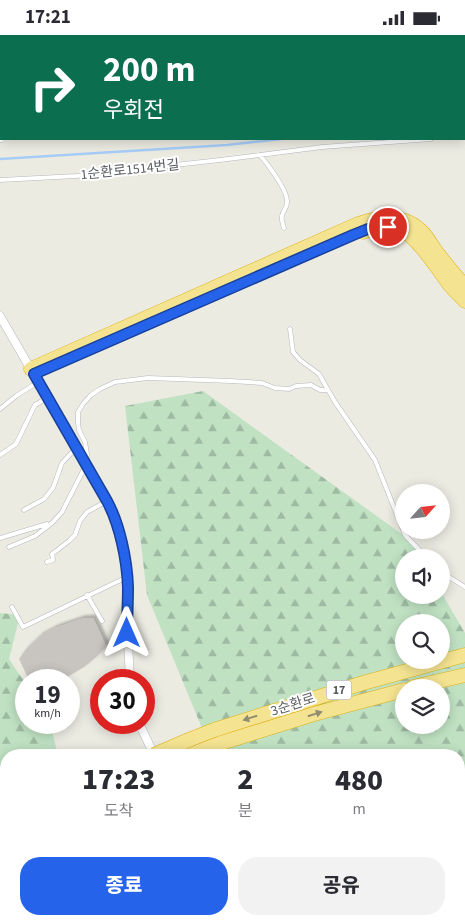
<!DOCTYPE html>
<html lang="ko">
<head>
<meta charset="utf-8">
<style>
	:root { --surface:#fff; --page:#f2f2f3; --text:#2b2b33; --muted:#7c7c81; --accent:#2563eb }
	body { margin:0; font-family:"Source Sans 3","Noto Sans KR",sans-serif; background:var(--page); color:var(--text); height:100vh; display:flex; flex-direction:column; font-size:19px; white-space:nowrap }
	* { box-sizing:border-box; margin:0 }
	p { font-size:16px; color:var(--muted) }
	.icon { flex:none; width:28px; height:28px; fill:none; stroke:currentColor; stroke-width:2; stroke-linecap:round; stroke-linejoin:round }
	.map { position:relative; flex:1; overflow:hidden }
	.sheet { position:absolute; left:0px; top:714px; width:465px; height:176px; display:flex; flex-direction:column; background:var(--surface); border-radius:20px 20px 0 0; box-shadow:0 2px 12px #0003 }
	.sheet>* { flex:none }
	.top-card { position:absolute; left:0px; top:0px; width:465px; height:105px; box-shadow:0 2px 12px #0003; background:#0b6e4f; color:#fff; overflow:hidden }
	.needle { width:32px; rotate:63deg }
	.controls { position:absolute; left:395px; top:449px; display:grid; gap:10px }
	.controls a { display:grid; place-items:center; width:55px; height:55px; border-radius:50%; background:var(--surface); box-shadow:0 2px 12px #0003; font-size:25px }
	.speed { position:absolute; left:15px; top:634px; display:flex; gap:10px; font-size:25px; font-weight:700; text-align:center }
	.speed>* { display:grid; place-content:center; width:65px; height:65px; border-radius:50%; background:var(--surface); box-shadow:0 2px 12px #0003; line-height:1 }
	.speed small { font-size:12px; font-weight:400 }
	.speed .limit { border:8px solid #d22; background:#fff; color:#111 }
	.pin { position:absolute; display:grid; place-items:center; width:42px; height:42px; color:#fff; margin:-21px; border:2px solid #fff; border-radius:50%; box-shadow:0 1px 5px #0007 }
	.me { position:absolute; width:55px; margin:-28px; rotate:0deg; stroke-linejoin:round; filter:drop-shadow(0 0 4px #0008) }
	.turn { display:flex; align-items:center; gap:18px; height:105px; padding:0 20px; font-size:22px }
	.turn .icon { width:65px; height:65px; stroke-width:2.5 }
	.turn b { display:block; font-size:35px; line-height:42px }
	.eta { display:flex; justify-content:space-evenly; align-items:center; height:85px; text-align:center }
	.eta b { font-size:30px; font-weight:800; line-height:35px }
	.button { display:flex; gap:10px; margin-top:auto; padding:10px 20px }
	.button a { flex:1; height:58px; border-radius:20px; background:var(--accent); color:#fff; font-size:20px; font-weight:800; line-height:58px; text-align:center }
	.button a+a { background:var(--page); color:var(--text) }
	.status { display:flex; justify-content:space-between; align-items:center; height:35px; padding:0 25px; background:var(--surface); direction:ltr }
	.status svg { height:14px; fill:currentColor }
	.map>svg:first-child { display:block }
	.forest { fill:url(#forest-firs); fill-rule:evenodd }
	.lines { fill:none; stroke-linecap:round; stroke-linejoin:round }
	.stream { stroke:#a6cdf8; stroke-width:2.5 }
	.building { fill:#c8c5c0; filter:url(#shadow) }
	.lane-casing { stroke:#b5b7bc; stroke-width:5 }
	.street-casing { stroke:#b5b7bc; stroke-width:9 }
	.secondary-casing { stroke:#b6b8bd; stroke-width:11 }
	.highway-casing { stroke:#dcb012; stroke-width:15 }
	.lane { stroke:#fff; stroke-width:4 }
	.street { stroke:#fff; stroke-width:8 }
	.secondary { stroke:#fff; stroke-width:10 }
	.highway { stroke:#f4e491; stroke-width:14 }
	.highway-bridge-casing { stroke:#dcb012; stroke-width:15; stroke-linecap:butt }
	.highway-bridge { stroke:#f4e491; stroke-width:14 }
	.oneway { fill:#908c72 }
	.route-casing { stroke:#184099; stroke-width:12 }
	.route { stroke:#2563eb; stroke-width:9 }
	.labels { text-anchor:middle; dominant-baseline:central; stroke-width:4; stroke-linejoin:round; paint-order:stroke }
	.shield { fill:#fff; stroke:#8c8e91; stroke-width:1 }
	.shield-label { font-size:12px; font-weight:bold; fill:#5a5d62 }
	.street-label { font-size:14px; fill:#5a5d62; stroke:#fff }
</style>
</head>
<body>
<div class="status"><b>17:21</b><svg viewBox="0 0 49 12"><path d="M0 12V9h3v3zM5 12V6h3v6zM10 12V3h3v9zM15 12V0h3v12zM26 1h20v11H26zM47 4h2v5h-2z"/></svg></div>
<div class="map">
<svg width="465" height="889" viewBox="0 0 465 889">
	<defs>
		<pattern id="forest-firs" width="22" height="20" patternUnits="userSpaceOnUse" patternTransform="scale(1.25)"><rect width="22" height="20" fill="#c0e2c3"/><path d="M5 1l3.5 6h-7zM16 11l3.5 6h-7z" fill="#9fbaa2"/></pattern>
		<filter id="shadow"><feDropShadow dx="3.5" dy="-3.5" stdDeviation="1" flood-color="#0004"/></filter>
	</defs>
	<rect width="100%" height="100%" fill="#ecebe2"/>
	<path class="forest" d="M203 356 410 505 421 522H404V560H441V557L465 598V889H363L357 884H459V720H206L204 698 147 560 125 371ZM404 588H441V625H404ZM404 652H441V690H404Z
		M0 578 20 580 9 624 26 649V688H50L58 720H6V884H91L92 889H0Z"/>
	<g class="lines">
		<path class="stream" d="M464 65 465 64
			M0 124 227 110 281 104"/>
	</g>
	<path class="building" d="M93 583 106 611 95 623 84 632 62 645H29L19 624 26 614 40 601 55 593 81 584Z"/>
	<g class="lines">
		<g class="lane-casing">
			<path id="lane" d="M464 81 465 80
				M260 120C268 130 287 154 287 166 288 172 283 175 282 181 281 184 283 190 284 193
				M0 145 76 141 220 125 322 112 431 104
				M290 294 293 317 300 325 319 339 335 367 375 425 405 500 426 522
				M0 374 16 361 38 347
				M0 420 16 409 35 370 47 363
				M24 475 44 464 53 453 62 428 76 413
				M0 503 47 489
				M9 512 35 501 52 488 62 477 86 430 87 419 85 407 79 395 78 388V377L83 369 91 360 100 354 115 347 148 343 231 346 262 348 275 353 289 354 296 351 311 350 320 355H328
				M47 527 53 525 52 519 69 506 75 500 80 486 87 477 107 466
				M441 537 465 552
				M87 560 102 586
				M12 572 23 592 127 542"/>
		</g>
		<g class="street-casing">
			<path id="street" d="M0 15 1 18
				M464 45 465 44
				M0 103H1
				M0 281 107 466 113 480 125 522 128 550 127 587 130 645
				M139 688 154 720
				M114 884 115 889"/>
		</g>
		<g class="secondary-casing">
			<path id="secondary" d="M77 1 79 0
				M109 1 111 0
				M0 45 1 44
				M0 71 1 69
				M0 82 1 87"/>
		</g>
		<g class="highway-casing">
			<path id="highway" d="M363 197C373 192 389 190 400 194 417 201 438 234 449 249 454 255 460 260 465 266
				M31 334 358 189C381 181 406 178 424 199 428 204 431 209 435 215 445 228 454 240 465 251
				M413 652 465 640
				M214 695 363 648 465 620
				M188 720 218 709 314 679 404 655
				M0 811 6 807
				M0 830 6 826"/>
		</g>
		<use href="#lane" class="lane"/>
		<use href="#street" class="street"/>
		<use href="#secondary" class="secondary"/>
		<use href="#highway" class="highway"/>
		<g class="highway-bridge-casing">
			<path id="highway-bridge" d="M154 720 191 704 214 695"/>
		</g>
		<use href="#highway-bridge" class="highway-bridge"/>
	</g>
	<defs><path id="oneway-solid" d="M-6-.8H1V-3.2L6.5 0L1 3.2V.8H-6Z" transform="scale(1.25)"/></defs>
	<g class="oneway">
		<use href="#oneway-solid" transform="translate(315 679) rotate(-17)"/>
		<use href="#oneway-solid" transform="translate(250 683) rotate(162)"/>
	</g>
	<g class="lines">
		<g class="route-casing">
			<path id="route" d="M127 598C127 583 128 568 128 552 127 525 120 490 107 466L34 339 353 200 368 194 388 192"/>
		</g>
		<use href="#route" class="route"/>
	</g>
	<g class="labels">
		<rect class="shield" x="326.5" y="645.5" width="25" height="19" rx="4"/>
		<g class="shield-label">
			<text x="339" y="655">17</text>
		</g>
		<g class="street-label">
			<text transform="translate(130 135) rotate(-6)">1순환로1514번길</text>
			<text transform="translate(293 670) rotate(-18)">3순환로</text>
		</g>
	</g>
</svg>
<div class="controls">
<a><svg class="needle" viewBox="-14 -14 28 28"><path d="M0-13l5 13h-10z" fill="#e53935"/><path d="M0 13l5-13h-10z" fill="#7c7c81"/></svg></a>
<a><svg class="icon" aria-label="sound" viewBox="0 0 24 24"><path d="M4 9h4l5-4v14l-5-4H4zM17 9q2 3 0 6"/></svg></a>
<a><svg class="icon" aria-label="search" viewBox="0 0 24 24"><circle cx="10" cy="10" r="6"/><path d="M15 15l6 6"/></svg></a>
<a><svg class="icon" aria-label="layers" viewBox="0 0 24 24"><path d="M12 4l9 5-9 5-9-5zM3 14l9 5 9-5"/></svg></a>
</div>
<div class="speed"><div>19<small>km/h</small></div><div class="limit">30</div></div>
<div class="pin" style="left:388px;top:192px;background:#d93025"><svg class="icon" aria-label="arrive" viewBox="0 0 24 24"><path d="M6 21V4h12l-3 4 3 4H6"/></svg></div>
<svg class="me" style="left:127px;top:598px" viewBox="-20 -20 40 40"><path d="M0-17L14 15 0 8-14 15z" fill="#2563eb" stroke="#fff" stroke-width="4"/></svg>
<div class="top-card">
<div class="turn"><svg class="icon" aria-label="right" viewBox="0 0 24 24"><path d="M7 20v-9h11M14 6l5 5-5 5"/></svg><div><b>200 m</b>우회전</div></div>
</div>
<section class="sheet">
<div class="eta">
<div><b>17:23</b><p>도착</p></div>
<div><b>2</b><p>분</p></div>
<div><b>480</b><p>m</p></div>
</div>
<div class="button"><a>종료</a><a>공유</a></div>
</section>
</div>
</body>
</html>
